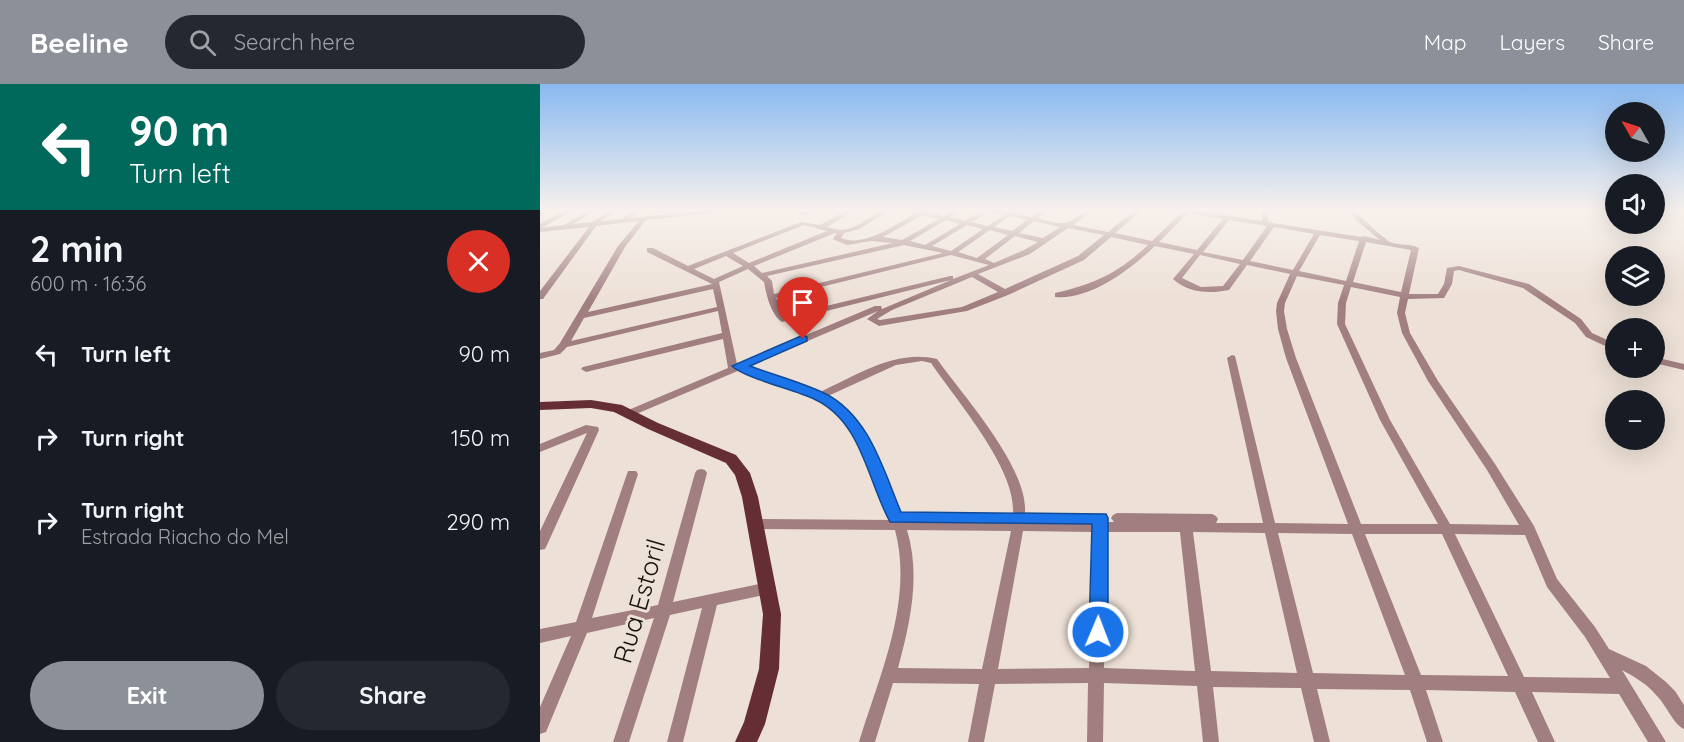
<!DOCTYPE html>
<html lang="en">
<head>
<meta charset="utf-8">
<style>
	:root { --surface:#171b24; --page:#242831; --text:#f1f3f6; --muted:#9ea1a6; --accent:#8c9099 }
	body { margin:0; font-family:Quicksand,sans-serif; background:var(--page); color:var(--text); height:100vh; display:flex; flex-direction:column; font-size:22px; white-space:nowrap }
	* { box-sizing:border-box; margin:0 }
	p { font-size:20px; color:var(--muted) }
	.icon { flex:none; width:33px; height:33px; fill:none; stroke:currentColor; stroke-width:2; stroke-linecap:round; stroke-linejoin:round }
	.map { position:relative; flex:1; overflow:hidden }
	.side { display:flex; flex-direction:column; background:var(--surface); width:540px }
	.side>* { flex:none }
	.hud { background:#00695c; color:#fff; overflow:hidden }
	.needle { width:39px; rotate:309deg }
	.buttons { position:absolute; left:1065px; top:18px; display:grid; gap:12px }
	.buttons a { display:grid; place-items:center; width:60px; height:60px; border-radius:50%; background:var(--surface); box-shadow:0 6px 24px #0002; font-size:30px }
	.pin { position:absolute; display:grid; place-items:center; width:51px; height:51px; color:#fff; margin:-62px -26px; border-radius:50% 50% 50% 0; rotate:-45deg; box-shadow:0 0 6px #0007 }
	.pin .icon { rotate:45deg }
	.me { position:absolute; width:66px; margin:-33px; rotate:1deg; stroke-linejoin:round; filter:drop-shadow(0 0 4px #0008) }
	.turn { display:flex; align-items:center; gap:21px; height:126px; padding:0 30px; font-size:27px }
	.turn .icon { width:78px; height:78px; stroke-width:2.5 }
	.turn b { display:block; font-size:42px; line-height:51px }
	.round { display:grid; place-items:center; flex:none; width:63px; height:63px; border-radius:32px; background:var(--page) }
	.summary { display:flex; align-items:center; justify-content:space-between; height:102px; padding:0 30px }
	h1 { font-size:36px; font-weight:700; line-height:45px }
	.action { display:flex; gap:12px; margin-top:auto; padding:12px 30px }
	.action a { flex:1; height:69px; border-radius:36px; background:var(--accent); color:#fff; font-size:24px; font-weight:700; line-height:69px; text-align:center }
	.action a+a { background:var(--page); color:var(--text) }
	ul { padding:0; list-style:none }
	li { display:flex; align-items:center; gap:18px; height:84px; padding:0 30px }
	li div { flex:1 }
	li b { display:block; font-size:22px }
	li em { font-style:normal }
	header { display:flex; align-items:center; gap:36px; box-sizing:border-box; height:84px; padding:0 30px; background:var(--accent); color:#fff }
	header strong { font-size:28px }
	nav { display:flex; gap:33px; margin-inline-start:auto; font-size:21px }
	.search { width:420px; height:54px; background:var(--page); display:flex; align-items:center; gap:15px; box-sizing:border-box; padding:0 21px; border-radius:33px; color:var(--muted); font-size:22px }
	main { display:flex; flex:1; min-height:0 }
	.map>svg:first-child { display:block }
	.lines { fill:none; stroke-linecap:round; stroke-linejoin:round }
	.minor { fill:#a17f81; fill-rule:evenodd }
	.major { fill:#652e34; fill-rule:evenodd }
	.route { fill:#1a73e8; stroke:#114b97; stroke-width:1.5 }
	.labels { text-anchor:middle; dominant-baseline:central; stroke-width:6; stroke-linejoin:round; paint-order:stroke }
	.near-street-label { font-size:26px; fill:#15110e; stroke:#ede0d6 }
</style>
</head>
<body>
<header>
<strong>Beeline</strong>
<div class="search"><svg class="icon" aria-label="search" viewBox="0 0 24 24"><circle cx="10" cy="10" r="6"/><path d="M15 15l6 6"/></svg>Search here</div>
<nav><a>Map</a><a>Layers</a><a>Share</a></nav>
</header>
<main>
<section class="side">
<div class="hud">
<div class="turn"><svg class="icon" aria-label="left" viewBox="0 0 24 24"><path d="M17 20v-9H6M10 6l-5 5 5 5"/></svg><div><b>90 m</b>Turn left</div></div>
</div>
<div class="summary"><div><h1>2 min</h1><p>600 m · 16:36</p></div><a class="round" style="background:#d93025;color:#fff"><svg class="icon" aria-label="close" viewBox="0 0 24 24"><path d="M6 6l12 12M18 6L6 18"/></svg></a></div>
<ul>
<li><svg class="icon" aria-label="left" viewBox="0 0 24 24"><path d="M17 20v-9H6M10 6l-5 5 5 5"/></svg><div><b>Turn left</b></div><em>90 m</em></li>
<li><svg class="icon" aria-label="right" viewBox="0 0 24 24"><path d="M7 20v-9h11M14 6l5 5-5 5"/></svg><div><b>Turn right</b></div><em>150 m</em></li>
<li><svg class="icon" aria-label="right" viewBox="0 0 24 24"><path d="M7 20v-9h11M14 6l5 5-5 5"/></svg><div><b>Turn right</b><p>Estrada Riacho do Mel</p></div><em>290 m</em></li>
</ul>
<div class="action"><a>Exit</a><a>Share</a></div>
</section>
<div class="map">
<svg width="1144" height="658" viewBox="0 0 1144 658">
	<rect width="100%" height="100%" fill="#ede0d6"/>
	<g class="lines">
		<path class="minor" d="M6 125H14L0 132V128Z
			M28 125H36L1 144 24 141 51 125H59L33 140 52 138 73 125H81L61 137 81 135 96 125H104L90 134 172 125H193L190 127 106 136 85 163 48 228 172 200 107 168V164H113L148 182 261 138 280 141 309 125H317L287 143C292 144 298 146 302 146 321 145 334 125 353 125L319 145 304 149 301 154C324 164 356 140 376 129L362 125 383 126 404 132 415 125H423L410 133 425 137 443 126 442 125 471 127 491 133 502 125H509L498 134C506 136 515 140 523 139 535 138 542 125 555 125L533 141 568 148 596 125H603L575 149 612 157 642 128 634 125H650L722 137V125H728V137L733 139 821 153 824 152 840 156 816 136 808 125H814C820 133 842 153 850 158 859 162 870 159 879 164L869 210H898L904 200 907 184 919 182 989 200 1041 235 1052 249 1076 260V267L1046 253 1035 239 983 204 919 186 914 187 912 200 904 214 868 215 865 229 870 249 898 297 955 380 994 442 1017 495 1055 543 1069 565 1106 582 1126 598 1135 607 1144 621V645C1134 641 1126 621 1117 612 1107 600 1095 593 1082 586L1126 658H1108L1079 610 992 608 1015 658H998L975 608 886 606 903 658H887L870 606 777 605 790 658H774L761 604 673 603 679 658H663L657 602 564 599 563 658H547L548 599 455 600 444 658H428L439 600 353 599 335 658H319C339 592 374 517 355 446L214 445 210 443 208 440 210 437 214 435 351 436C335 396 318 338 278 315 254 302 226 295 200 286L94 331H86L85 329 86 327 188 284 183 255 46 288 41 285 43 283 182 249 178 227 27 263 20 270 0 275V269L14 266 20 259 78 162 99 137 56 142 3 215H0V207L49 143 0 148V139ZM449 128 464 131 448 142 432 138ZM648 129 683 135 657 166 619 158ZM383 131 399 135 362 156 343 153ZM470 132 487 136 472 147 454 143ZM406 136 420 140 385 161 370 157ZM689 136 727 142 703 176 663 168ZM494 137 520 143 503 154 479 149ZM264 141 287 147 209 179 193 169ZM427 141 443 145 411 167 392 162ZM734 143 774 150 753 186 710 177ZM528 144 564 151 538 172 465 205 438 190 490 170ZM450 146 468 151 437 174 418 168ZM295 149H297L293 155 295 156 307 161 331 157 353 159 222 189 214 182ZM780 151 819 157 806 197 759 187ZM475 152 498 158 484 166 454 179 445 175ZM571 153 608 161C578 189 555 200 515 209V213C551 216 591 185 615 162L654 170 633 195C648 209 669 210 689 206L707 181 750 190 737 219 736 227 738 245 746 274 808 440 735 439 695 272 692 271 687 274 723 439H676L678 435 676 432 672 430 577 429 573 431 571 434 574 438H566L564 433 560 431 556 433 554 438H547L549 434 547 431 543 429H485C488 383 424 313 397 275 356 265 317 291 280 308L209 282 338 227 327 235 339 242 427 227 468 211 544 176ZM826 158 871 166 861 208 813 198ZM364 161 403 169 234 210 232 197 227 192ZM411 171 449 181 413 195V192H410L245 232 236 214ZM660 171 700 180 683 202 661 203 642 194ZM186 172 203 182 174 195 154 185ZM208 185 224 198C226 210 231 231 242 238L411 196 342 225 341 222H335L197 280 179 198ZM757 192 804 201 798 219 797 240 840 336 898 440H821L756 274 747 245 744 227 745 219ZM432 193 458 208 422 223 340 236 337 235 352 226ZM811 203 860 213 857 229 862 249 888 297 947 386 979 441 910 440 850 336 805 240 806 219ZM173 205 177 223 31 257 44 234ZM382 277 391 279C416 316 476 384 473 429H442L438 431 436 434 437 437 364 436C347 395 327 336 288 312L356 281ZM367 446 471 447 442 585 358 584C370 539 381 492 367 446ZM483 447 553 448 549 584 458 585ZM566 448H640L655 587 564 584ZM653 448 725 449 757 589 671 587ZM738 449 812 450 865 591 773 589ZM825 450H902L968 592 881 591ZM915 450 985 451 1007 503 1045 553 1070 594 984 593Z
			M258 125H264L265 127 277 125 263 132 261 131Z
			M1114 273 1144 280V286L1114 279Z
			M46 341 58 343 59 346 7 461 5 465 0 466V447L47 349 0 368V360Z
			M161 385 165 386 167 389 133 518 229 498 234 500 236 504 234 508 229 510 177 521 143 658H127L162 524 130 531 89 658H73L114 534 47 549 6 648 0 650V623L31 552 0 559V545L36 538 88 387H96L98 390 52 534 118 521 155 389 157 386Z"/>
		<path class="major" d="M51 316 82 321 118 339 196 371 210 389 218 413 241 530 239 585 225 640 217 658H195L204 638 219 585 223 530 202 413 195 391 186 379 108 345 74 328 51 324 0 326V318Z"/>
	</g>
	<linearGradient id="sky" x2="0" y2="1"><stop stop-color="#89b9f0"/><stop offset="0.58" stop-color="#f7f1ed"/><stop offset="1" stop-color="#f7f1ed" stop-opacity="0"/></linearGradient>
	<rect width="1144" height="217" fill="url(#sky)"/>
	<path class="route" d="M263 251 267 253V257L210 282C234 291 261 298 284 309 329 331 343 385 361 428L566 430 568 434V548L565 554 558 557 551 554 549 548 552 440 350 438C327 396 322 337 274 315 256 306 204 294 192 282Z"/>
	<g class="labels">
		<g class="near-street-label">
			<text transform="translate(99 517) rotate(-74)">Rua Estoril</text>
		</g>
	</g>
</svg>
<div class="buttons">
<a><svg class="needle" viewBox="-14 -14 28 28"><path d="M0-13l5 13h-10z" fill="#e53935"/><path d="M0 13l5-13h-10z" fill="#9ea1a6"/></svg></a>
<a><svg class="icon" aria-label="sound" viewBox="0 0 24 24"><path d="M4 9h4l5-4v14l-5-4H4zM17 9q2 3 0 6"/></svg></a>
<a><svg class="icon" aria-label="layers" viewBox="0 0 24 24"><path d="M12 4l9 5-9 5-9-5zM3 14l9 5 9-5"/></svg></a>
<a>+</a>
<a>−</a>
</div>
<div class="pin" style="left:263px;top:255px;background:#d93025"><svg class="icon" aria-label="arrive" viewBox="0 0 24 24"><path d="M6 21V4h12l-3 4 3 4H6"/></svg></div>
<svg class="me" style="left:558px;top:548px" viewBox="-20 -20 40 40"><circle r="17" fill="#1a73e8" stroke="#fff" stroke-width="3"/><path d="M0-11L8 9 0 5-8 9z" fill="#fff"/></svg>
</div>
</main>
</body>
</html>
